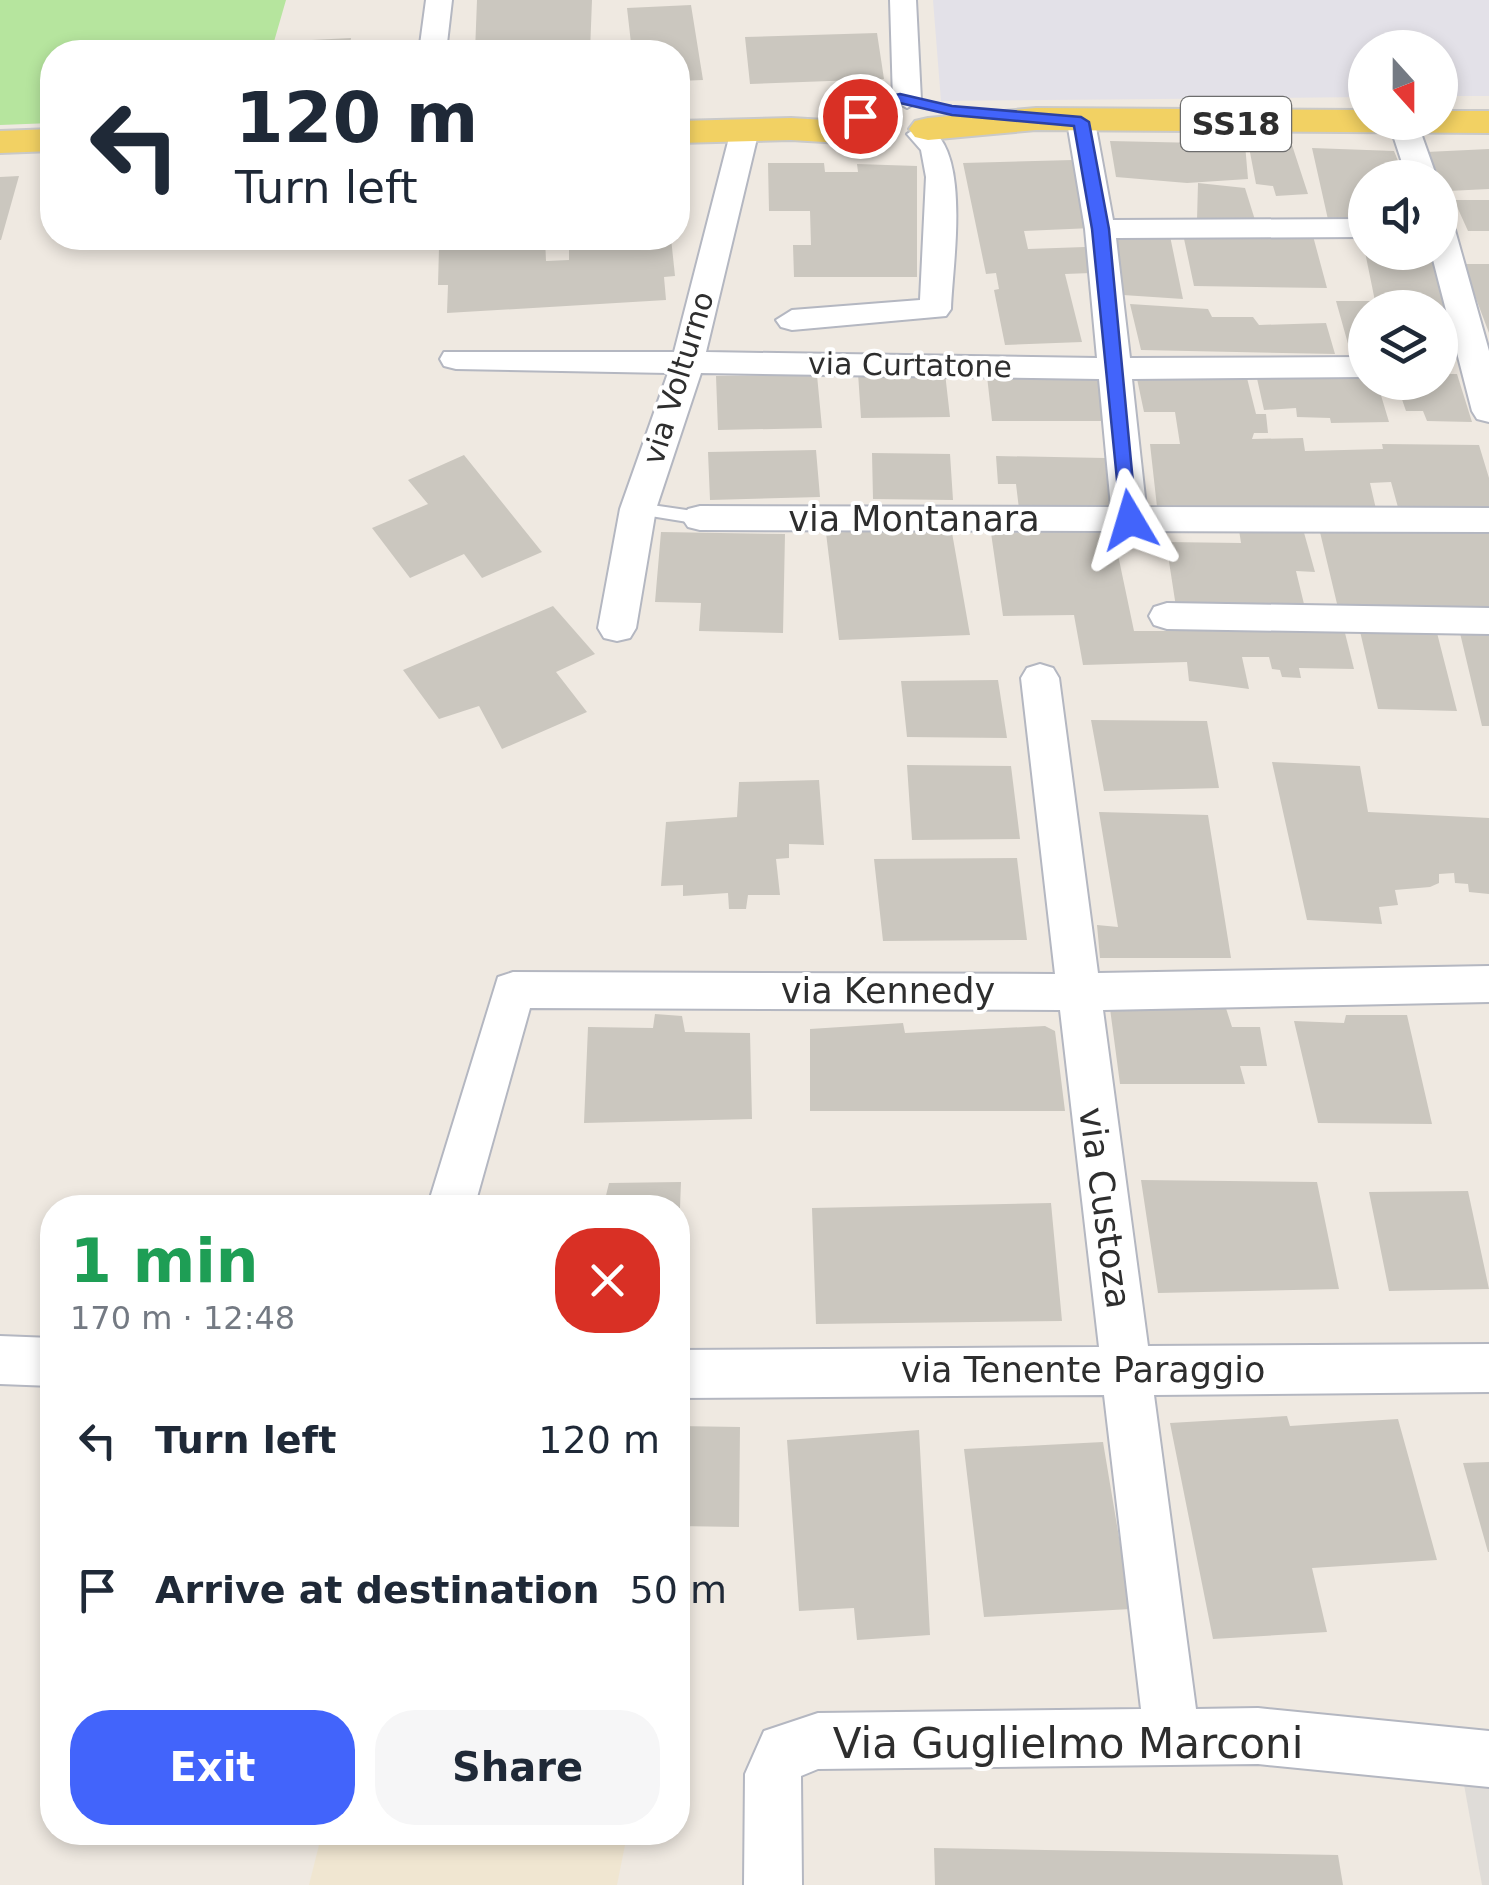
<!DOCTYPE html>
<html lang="en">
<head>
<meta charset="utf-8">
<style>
	:root { --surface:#fff; --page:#f6f6f7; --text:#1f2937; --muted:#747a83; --accent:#4264fb }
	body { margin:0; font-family:"DejaVu Sans",sans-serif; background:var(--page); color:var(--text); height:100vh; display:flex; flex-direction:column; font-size:38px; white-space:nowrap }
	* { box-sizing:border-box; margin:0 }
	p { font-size:32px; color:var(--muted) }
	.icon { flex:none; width:55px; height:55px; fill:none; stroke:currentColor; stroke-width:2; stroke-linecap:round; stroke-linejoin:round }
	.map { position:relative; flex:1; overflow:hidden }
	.details { position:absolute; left:40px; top:1195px; width:650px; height:650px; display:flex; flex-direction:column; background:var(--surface); border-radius:40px; box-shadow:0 5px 15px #0003 }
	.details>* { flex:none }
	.banner { position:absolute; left:40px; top:40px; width:650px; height:210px; border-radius:40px; box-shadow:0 5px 15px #0003; background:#fff; color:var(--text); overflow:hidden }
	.needle { width:65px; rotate:159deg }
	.fabs { position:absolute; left:1348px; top:30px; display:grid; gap:20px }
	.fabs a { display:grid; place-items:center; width:110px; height:110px; border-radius:50%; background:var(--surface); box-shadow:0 5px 15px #0003; font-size:50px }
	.pin { position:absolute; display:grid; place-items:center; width:85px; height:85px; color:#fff; margin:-42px; border:5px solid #fff; border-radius:50%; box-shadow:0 2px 10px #0007 }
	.me { position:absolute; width:110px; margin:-55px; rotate:353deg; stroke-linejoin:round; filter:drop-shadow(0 0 8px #0008) }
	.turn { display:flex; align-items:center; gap:35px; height:210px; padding:0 30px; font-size:45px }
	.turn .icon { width:130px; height:130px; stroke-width:2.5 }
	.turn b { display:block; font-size:70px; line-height:85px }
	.round { display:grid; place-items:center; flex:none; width:105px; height:105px; border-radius:40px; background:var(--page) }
	.summary { display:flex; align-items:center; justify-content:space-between; height:170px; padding:0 30px }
	h1 { font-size:60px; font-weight:600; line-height:75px; color:#1e9e55 }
	.primary-button { display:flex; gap:20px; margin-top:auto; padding:20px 30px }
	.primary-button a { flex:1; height:115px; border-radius:40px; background:var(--accent); color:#fff; font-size:40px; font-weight:600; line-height:115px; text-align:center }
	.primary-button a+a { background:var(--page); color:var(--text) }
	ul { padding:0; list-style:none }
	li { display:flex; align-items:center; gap:30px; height:150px; padding:0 30px }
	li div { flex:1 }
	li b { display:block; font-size:38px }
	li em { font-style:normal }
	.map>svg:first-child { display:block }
	.industrial { fill:#e3e1e8 }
	.education { fill:#f0e6d1 }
	.green { fill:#b6e59e }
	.plaza { fill:#dfdcd8 }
	.building { fill:#cbc7bf }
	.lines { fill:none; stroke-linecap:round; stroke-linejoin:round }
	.service-casing { stroke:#b4b7c1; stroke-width:4 }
	.minor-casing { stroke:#b4b7c1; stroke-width:4 }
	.primary-casing { stroke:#c9c9c9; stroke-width:4 }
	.service { fill:#fff; fill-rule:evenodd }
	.minor { fill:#fff; fill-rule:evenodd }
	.primary { fill:#f2d163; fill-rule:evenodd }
	.route { fill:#4264fb; stroke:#2b41a3; stroke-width:2.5 }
	.labels { text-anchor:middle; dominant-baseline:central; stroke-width:8; stroke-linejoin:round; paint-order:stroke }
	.far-street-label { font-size:30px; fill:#2e2e2e; stroke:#fff }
	.shield { fill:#fff; stroke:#6d6d6d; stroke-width:2.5 }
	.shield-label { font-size:32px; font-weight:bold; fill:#2e2e2e }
	.street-label { font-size:35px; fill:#2e2e2e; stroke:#fff }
	.near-street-label { font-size:42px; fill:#2e2e2e; stroke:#fff }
</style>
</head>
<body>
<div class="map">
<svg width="1489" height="1885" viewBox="0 0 1489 1885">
	<rect width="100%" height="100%" fill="#efe9e1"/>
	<path class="industrial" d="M933 0H1489V96H1440V48H1365V97L941 101Z"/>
	<path class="education" d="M609 1832 627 1835 617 1885H309L322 1833Z"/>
	<path class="green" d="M0 0H286L271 52H52V123L0 125Z"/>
	<path class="plaza" d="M1463 1779 1489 1781V1885H1482Z"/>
	<path class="building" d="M477 0H592L590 52H475Z
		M691 5 703 80 678 81V52H632L627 8Z
		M877 33 884 79 750 84 745 37Z
		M351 38 349 52H290L292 41Z
		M1110 141 1245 144 1248 179 1187 183 1116 177Z
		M1292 145 1308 194 1276 196 1273 186 1256 184 1249 147Z
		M1312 148 1394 151 1405 178H1365V224H1329Z
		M1489 149V189L1448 191 1426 152Z
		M1073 160 1092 228 1024 231 1028 249 1085 247 1091 273 1065 274 1082 342 1005 345 994 290 999 289 996 273 986 274 963 163Z
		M768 163H824L825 172H858L857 164 917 166V277H794L793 245H811L810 211H769Z
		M19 176 1 240H0V177Z
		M1198 183 1245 188 1255 220H1197Z
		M1454 200H1489V231H1468Z
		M1183 234 1313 236 1327 288 1194 286Z
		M1116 236H1170L1183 299 1123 295Z
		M545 238 546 261 569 260V241L671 238 675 276 664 277 666 300 447 313 448 285H438L439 248Z
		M1365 252H1429L1462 353H1440V308H1365V358H1352L1336 301H1375Z
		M1463 264H1489V333Z
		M1130 304 1208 309 1212 317H1253L1259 325 1326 323 1335 354 1141 350Z
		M858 373H945L950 417 861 418Z
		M1136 374H1246L1256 414H1266L1268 433H1254L1252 439 1303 438 1305 451 1383 449 1382 444 1479 445 1489 478V511H1399L1391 482 1370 483 1376 509 1157 507 1150 444H1180L1175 412H1144Z
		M1256 374H1365V382H1377L1389 422 1331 423 1330 418 1297 417 1296 408 1264 410Z
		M1440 374H1457L1472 422 1427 421 1423 411H1406L1396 382H1440Z
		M817 375 822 428 718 430 716 376Z
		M987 376H1098L1105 421H992Z
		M816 450 820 497 710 500 708 452Z
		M872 453 950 454 953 500 873 499Z
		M464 455 542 552 482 578 464 554 410 578 372 528 428 504 408 480Z
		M996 456 1105 458 1113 511 1019 509 1016 484H998Z
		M951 527 970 635 839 640 826 533Z
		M1319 528 1489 533V610L1338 608Z
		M1303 529 1315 572 1296 571 1304 604 1176 607 1166 542 1241 543 1239 530Z
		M1113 531 1134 631H1182L1181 626 1344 629 1354 669 1299 668 1301 678 1282 677 1280 670 1272 669 1269 657H1242L1249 689 1189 681 1187 662 1083 665 1074 615 1003 616 991 533Z
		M661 532 785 534 783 633 699 631 701 603 655 602Z
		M553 606 595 654 556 672 587 712 502 749 479 706 439 719 403 670Z
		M1359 627 1436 629 1457 711 1378 709Z
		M1460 633H1489V726H1482Z
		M998 680 1007 738 907 737 901 681Z
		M1091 720 1207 721 1219 788 1104 791Z
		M1272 762 1360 766 1368 812 1489 818V894L1469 892 1468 884 1455 883 1454 873 1439 874V883L1430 887 1395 890 1398 905 1379 907 1382 924 1307 920Z
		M907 765 1011 766 1020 839 912 840Z
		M819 780 824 845 789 844V858L776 859 780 895H748L746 909H729L728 893 683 896V885L661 886 666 822 737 817 739 782Z
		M1099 812 1208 815 1231 958H1100L1097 925 1118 927Z
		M1017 858 1027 940 883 941 874 859Z
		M1109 1001 1224 1002 1232 1027H1260L1267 1066H1240L1245 1084H1120Z
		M655 1014 682 1016 685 1032 750 1033 752 1119 584 1123 588 1027 653 1028Z
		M1346 1015H1407L1432 1124 1318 1123 1294 1021 1344 1023Z
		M903 1023 905 1033 1045 1026 1055 1031 1065 1111H810V1029Z
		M1141 1180 1317 1182 1339 1289 1158 1293Z
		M681 1182 680 1208H603L609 1183Z
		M1468 1191 1489 1289 1389 1291 1369 1192Z
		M1051 1203 1062 1321 816 1324 812 1208Z
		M1287 1416 1290 1426 1398 1419 1437 1560 1312 1568 1327 1632 1213 1639 1170 1423Z
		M678 1426 740 1427 739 1527 678 1526Z
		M919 1430 930 1635 857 1640 854 1608 799 1611 787 1440Z
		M1103 1442 1131 1609 984 1617 964 1449Z
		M1489 1462V1552H1488L1463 1463Z
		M934 1848 1338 1855 1343 1885H935Z"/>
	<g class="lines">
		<g class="service-casing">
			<path id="service" d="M638 503 700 512 708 518 700 524 632 513 630 509Z"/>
		</g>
		<g class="minor-casing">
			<path id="minor" d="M426 0H452L446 52H419Z
				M890 0H916L921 100 907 108 893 100Z
				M1081 113 1095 122 1113 220 1365 219V237L1116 238 1130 358 1365 357V377L1132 379 1146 507 1489 508V532L700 530 688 527 682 518 688 509 700 506 1111 507 1099 379 701 373 656 509 636 628 630 638 617 641 604 638 598 628 620 509 668 373 456 369 444 366 440 359 444 352H674L731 130 745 121 759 130 706 352 1097 358 1085 229 1067 122Z
				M1389 123 1417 122 1437 178H1407Z
				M921 125C974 139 952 266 951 309L946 316 792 330 781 327 776 320 792 310 920 300 926 177 921 150 907 134Z
				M1440 221 1455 230 1489 351V422L1477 419 1472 411 1431 252H1440Z
				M1167 603 1489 608V634L1167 629 1154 625 1149 616 1154 607Z
				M1040 664 1053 668 1059 678 1098 973 1489 966V1002L1103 1010 1148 1346 1489 1344V1392L1154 1395 1196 1709 1258 1708 1489 1731V1787L1258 1764 818 1769 801 1776 802 1885H744L745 1774 764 1731 818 1713 1141 1709 1104 1395 678 1398V1350L1099 1347 1060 1010 530 1008 474 1208H427L498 977 513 972 1055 974 1021 678 1027 668Z
				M0 1336 52 1338V1386L0 1384Z"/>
		</g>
		<g class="primary-casing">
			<path id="primary" d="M1036 108 1365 110V122H1440V111H1489V133L1036 130 928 140 915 137 909 129 915 121 928 118Z
				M791 118 875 123 888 126 894 134 888 142 875 145 791 140 678 143V121Z
				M52 129V151L0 153V131Z"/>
		</g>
		<use href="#service" class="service"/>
		<use href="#minor" class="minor"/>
		<use href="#primary" class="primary"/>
	</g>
	<path class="route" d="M900 94 952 106 1081 117 1089 122 1109 229 1137 525H1124L1121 520 1092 229 1074 126 952 115 900 103 874 108 865 119 852 116 864 101Z"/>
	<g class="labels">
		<g class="far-street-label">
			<text transform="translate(910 365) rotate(1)">via Curtatone</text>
			<text transform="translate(678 378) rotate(-73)">via Volturno</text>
		</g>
		<rect class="shield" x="1181" y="97" width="110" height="54" rx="8"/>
		<g class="shield-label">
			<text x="1236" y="124">SS18</text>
		</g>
		<g class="street-label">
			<text x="914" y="519">via Montanara</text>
			<text x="888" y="991">via Kennedy</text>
			<text transform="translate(1105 1208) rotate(82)">via Custoza</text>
			<text x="1083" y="1370">via Tenente Paraggio</text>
		</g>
		<g class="near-street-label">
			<text x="1068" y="1743">Via Guglielmo Marconi</text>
		</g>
	</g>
</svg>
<div class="fabs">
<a><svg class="needle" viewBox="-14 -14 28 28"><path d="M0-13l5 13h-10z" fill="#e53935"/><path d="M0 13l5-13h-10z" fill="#747a83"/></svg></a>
<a><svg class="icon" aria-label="sound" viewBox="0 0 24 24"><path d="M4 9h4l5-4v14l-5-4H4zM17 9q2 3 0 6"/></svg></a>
<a><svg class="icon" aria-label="layers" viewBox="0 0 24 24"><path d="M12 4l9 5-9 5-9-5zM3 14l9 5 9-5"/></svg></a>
</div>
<div class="pin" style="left:860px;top:116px;background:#d93025"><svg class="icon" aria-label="arrive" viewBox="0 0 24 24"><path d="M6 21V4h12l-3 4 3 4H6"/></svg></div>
<svg class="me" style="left:1130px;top:520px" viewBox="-20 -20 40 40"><path d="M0-17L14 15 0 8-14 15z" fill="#4264fb" stroke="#fff" stroke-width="4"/></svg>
<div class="banner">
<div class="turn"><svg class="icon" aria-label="left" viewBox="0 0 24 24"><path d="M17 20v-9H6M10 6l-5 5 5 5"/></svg><div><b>120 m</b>Turn left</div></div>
</div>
<section class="details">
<div class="summary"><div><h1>1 min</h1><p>170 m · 12:48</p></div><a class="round" style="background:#d93025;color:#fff"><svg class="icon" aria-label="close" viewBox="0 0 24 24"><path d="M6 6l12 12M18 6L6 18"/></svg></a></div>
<ul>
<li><svg class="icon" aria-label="left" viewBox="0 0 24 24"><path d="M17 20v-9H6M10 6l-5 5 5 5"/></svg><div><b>Turn left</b></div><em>120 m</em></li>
<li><svg class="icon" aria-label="arrive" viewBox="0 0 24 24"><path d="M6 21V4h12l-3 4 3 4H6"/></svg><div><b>Arrive at destination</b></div><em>50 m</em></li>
</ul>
<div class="primary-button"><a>Exit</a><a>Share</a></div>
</section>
</div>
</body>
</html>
